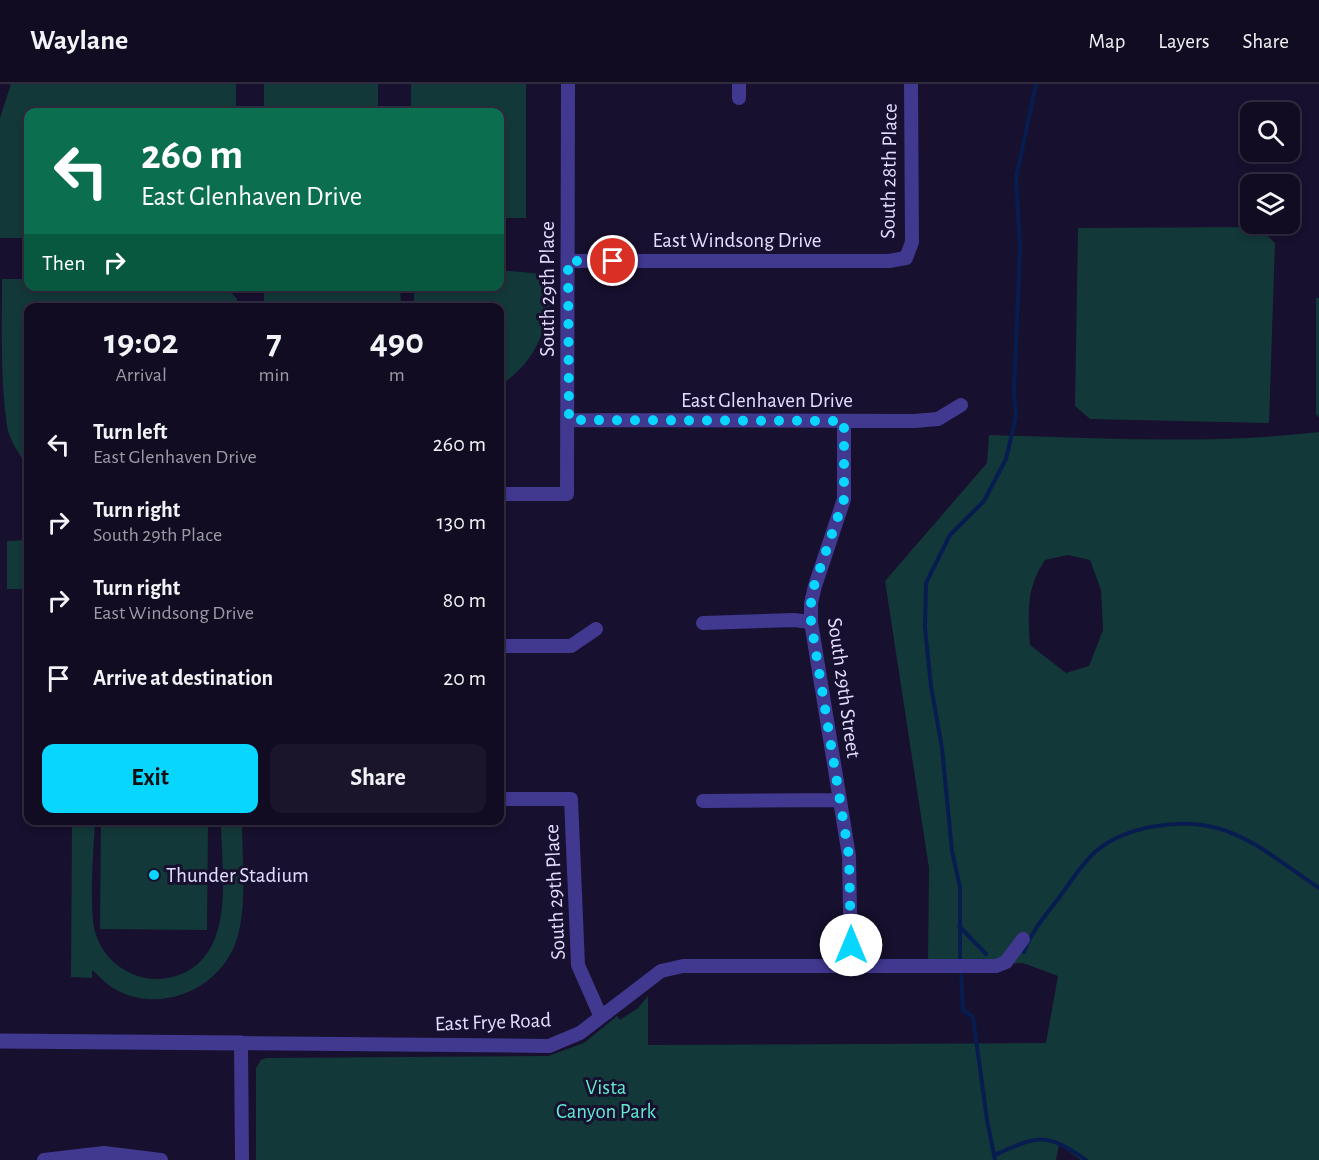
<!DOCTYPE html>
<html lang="en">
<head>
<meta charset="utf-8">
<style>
	:root { --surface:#110c22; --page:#1a152a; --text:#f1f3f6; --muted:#9c9ba5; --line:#302c40; --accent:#09d6ff }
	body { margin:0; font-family:"Alegreya Sans",sans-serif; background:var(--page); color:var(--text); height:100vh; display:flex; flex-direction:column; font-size:22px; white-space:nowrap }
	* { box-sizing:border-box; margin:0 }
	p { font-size:20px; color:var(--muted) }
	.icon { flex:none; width:33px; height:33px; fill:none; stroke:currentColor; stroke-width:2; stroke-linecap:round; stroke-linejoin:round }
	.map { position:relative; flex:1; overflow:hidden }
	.panel { position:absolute; left:24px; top:219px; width:480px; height:522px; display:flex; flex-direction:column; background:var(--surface); border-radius:12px; box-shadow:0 3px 9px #0003,0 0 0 2px var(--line) }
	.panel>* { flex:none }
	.top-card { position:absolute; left:24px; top:24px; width:480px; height:183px; border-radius:12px; box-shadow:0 3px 9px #0003,0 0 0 2px var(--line); background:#0b6e4f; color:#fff; overflow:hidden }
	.fabs { position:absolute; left:1240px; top:18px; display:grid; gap:12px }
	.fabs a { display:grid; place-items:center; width:60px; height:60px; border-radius:12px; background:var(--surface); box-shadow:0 3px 9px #0003,0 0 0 2px var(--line); font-size:30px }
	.pin { position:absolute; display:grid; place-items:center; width:51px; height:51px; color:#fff; margin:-26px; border:3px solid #fff; border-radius:50%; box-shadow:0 2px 6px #0007 }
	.me { position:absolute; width:66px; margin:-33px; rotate:0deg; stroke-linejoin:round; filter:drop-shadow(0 0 4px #0008) }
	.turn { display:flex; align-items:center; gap:21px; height:126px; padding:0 18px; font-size:27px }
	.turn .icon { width:78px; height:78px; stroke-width:2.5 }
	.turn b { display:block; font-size:42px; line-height:51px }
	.then { display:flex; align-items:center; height:57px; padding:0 18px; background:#0003; gap:12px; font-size:22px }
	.eta { display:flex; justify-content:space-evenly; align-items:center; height:102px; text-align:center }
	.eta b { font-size:36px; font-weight:700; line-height:42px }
	.action { display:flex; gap:12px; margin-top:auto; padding:12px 18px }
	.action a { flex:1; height:69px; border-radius:12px; background:var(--accent); color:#111; font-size:24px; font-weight:700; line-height:69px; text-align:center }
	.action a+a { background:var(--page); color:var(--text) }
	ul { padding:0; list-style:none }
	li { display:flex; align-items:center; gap:18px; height:78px; padding:0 18px }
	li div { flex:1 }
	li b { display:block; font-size:22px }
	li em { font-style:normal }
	header { display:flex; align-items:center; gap:36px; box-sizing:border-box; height:84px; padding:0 30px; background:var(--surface); border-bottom:2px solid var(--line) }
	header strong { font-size:28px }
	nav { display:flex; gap:33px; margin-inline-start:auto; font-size:21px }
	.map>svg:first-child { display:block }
	.green { fill:#133839; fill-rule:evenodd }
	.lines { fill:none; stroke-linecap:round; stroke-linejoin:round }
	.stream { stroke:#071d50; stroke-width:4 }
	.minor { stroke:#413890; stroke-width:14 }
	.tertiary { stroke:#413890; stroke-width:15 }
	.route { stroke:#09d6ff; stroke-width:10; stroke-dasharray:0 18 }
	.poi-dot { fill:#09d6ff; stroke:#17102e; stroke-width:2 }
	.labels { text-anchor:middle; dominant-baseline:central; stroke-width:6; stroke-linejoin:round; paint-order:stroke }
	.street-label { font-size:21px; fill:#e3ddff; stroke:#17102e }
	.poi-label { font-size:21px; fill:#e3ddff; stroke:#17102e; text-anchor:start }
	.park-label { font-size:21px; fill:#60e9cf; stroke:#17102e }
</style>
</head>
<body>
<header>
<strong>Waylane</strong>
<nav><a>Map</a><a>Layers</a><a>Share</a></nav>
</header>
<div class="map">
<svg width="1319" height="1076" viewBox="0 0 1319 1076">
	<rect width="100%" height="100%" fill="#17102e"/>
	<path class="green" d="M11 0H236V28H28V154H0V34Z
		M264 0H378V28H264Z
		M411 0H526V134H500V28H411Z
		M1259 143 1275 159 1269 339 1090 335 1075 322 1078 144Z
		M500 186 553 191C551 234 540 277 500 301V224L414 223V203L500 202Z
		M2 195H28V202L226 203 237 215V223L28 224V383C20 371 12 360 8 347 0 305 2 240 2 195Z
		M264 203H400L401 223H264Z
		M1316 214H1319V333L1316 330Z
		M1319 348V1076H1081L1059 1061 1056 1076H256V984L261 976 266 974 548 972 584 959 617 932 620 936 638 924 648 912V961L1046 959 1058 892 1023 879 928 883 929 784 885 497 987 379 989 351C1097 354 1212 361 1319 348ZM1068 471 1090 476 1101 506 1103 546 1089 582 1066 589 1030 561C1028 528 1026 504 1045 476Z
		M28 456V505H7V457Z
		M72 737H95C94 762 88 830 96 851 103 872 120 887 141 893 156 897 172 895 186 888 236 862 221 784 221 737H242C242 771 247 818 238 851 225 903 161 933 113 904 106 900 99 892 92 886V894L71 893Z
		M101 737H208L207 846 100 845Z"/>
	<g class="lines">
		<path class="stream" d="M959 842 986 870
			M1024 868C1031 848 1045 832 1058 815 1070 799 1080 782 1095 768 1125 742 1180 734 1217 744 1254 754 1287 783 1319 804
			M960 878V803L952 767 942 664 931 602 925 544 926 499 950 451 984 417 1006 375 1016 332 1014 307 1020 165 1016 94 1036 0
			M961 886 963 926 973 933 987 1036 995 1076
			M995 1071C1039 1051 1045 1048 1086 1076"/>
		<path class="minor" d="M739 0V14
			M568 177H889L906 174 912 158 911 0
			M569 336 914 337 938 335 961 321
			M844 337V415L815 502 811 519V538L849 772 851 882
			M500 410H567L568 0
			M703 539 794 536 811 538
			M500 562H571L596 545
			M500 715H571L578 881 600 931
			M703 717 840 716
			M44 1076 104 1069 161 1076
			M242 1076 241 959 549 962 580 949 661 887 683 882H996L1006 878 1023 855"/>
		<path class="tertiary" d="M0 957 241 959"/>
	</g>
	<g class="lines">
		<path class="route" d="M613 177H568L569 336 844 337V415L814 502 811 519V538L849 772 851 861"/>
	</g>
	<circle class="poi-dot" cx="154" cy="791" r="6"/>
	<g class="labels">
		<g class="street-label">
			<text transform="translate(889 87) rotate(-89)">South 28th Place</text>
			<text x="737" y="156">East Windsong Drive</text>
			<text transform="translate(547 205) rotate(-90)">South 29th Place</text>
			<text x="767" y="316">East Glenhaven Drive</text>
			<text transform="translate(844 604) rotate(82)">South 29th Street</text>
			<text transform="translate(555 808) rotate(-93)">South 29th Place</text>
			<text transform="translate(493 938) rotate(-2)">East Frye Road</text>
		</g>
		<g class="poi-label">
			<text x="166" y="791">Thunder Stadium</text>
		</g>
		<g class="park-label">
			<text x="606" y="1003">Vista<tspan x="606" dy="24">Canyon Park</tspan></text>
		</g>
	</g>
</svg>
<div class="fabs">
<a><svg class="icon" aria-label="search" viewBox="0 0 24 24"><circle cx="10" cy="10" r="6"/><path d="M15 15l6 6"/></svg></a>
<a><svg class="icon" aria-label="layers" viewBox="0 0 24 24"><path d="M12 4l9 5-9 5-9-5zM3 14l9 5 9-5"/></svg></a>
</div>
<div class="pin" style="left:613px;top:177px;background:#d93025"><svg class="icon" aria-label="arrive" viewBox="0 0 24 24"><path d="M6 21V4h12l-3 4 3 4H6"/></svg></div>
<svg class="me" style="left:851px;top:861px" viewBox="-20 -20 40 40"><circle r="19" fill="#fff"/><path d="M0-13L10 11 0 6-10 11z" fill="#09d6ff"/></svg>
<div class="top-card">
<div class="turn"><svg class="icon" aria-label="left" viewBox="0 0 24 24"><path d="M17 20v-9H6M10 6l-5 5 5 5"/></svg><div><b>260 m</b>East Glenhaven Drive</div></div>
<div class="then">Then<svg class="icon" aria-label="right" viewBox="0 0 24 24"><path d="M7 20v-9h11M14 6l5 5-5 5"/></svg></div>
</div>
<section class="panel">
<div class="eta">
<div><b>19:02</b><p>Arrival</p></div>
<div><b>7</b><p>min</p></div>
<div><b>490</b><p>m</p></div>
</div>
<ul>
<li><svg class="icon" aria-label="left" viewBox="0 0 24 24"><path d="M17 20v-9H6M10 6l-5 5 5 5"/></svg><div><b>Turn left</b><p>East Glenhaven Drive</p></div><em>260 m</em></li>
<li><svg class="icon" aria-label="right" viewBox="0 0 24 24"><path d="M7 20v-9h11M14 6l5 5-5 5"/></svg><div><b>Turn right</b><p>South 29th Place</p></div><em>130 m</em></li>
<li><svg class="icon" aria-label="right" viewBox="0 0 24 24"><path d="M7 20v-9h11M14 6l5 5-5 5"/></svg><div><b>Turn right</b><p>East Windsong Drive</p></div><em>80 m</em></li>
<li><svg class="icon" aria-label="arrive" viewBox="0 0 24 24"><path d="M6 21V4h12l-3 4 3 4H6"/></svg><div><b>Arrive at destination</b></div><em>20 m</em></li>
</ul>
<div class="action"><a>Exit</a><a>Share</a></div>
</section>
</div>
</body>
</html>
